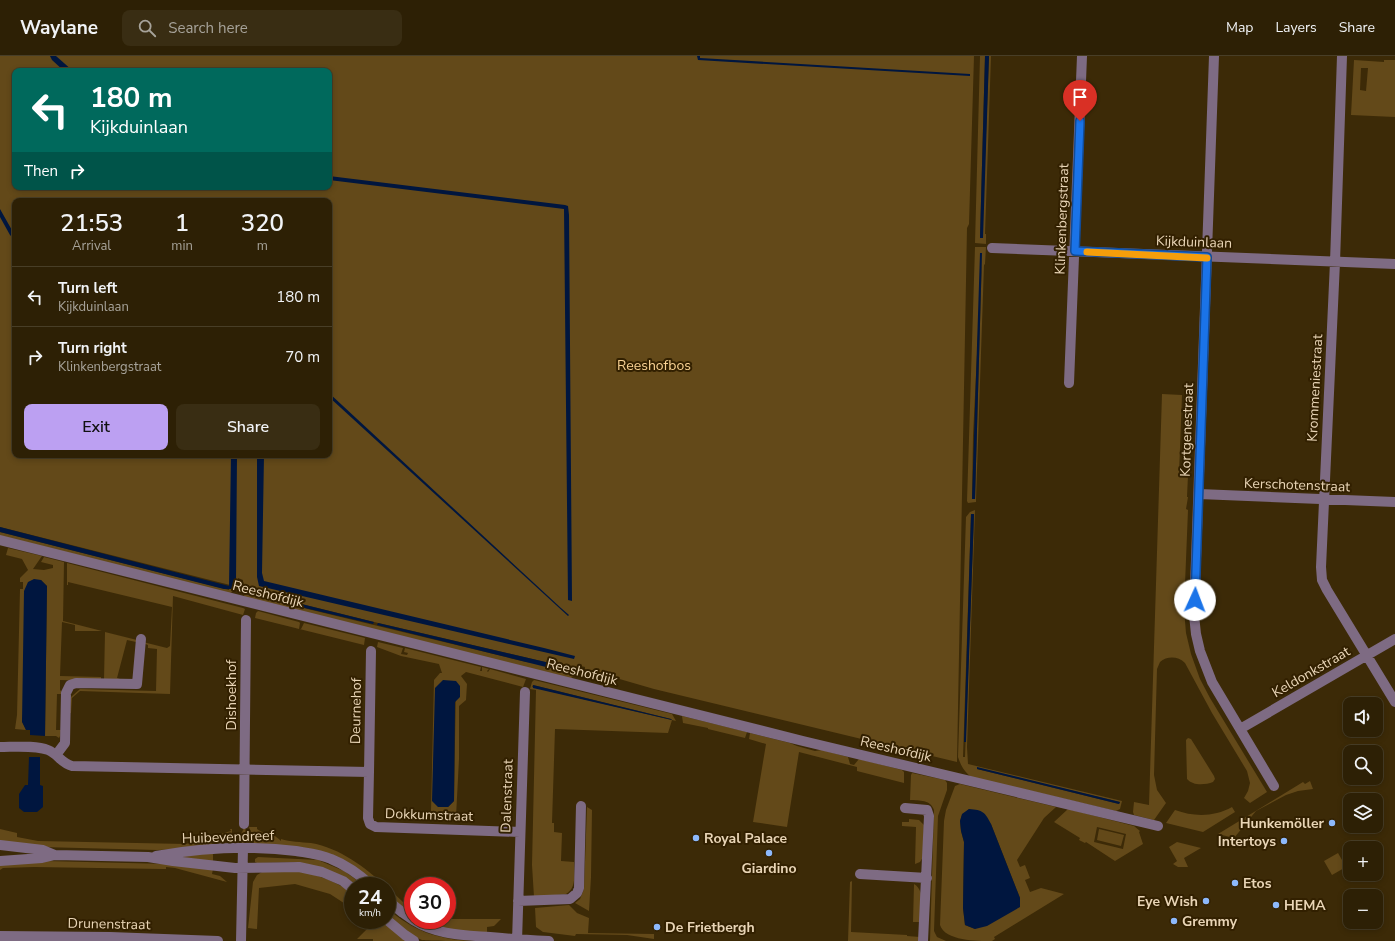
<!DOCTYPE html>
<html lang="en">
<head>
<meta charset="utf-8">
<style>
	:root { --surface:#2d2005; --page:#392d13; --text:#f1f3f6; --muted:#a7a39a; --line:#483e27; --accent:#bca0f2 }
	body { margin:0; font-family:"Nunito Sans",sans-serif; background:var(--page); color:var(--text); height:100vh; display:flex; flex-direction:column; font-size:15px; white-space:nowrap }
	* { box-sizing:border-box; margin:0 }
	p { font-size:13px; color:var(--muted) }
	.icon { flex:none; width:22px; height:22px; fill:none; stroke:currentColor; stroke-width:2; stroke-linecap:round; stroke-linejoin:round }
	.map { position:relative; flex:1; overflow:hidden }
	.side { position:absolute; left:12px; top:142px; width:320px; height:260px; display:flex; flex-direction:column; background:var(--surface); border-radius:8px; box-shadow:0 2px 6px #0003,0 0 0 1px var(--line) }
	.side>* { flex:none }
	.top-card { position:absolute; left:12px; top:12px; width:320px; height:122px; border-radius:8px; box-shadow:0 2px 6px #0003,0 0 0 1px var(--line); background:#00695c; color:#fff; overflow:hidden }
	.fabs { position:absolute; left:1343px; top:641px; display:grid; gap:8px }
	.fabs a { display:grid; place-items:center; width:40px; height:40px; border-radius:8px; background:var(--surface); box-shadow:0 2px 6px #0003,0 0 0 1px var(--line); font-size:20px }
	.speed { position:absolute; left:344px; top:821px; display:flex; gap:8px; font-size:20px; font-weight:700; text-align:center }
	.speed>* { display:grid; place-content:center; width:52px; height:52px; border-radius:50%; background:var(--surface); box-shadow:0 2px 6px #0003,0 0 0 1px var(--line); line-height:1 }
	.speed small { font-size:10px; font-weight:400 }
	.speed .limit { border:6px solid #d22; background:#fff; color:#111 }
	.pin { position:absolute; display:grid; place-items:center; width:34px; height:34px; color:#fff; margin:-41px -17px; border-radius:50% 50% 50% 0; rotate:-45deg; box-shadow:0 0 4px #0007 }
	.pin .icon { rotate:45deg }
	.me { position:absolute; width:44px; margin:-22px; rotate:2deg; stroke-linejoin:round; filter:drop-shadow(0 0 3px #0008) }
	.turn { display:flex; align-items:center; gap:14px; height:84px; padding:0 12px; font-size:18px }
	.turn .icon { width:52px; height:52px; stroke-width:2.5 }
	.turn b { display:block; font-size:28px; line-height:34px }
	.then { display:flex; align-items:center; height:38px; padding:0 12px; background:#0003; gap:8px; font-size:15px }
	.eta { display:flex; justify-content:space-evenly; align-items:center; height:68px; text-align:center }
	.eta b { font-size:24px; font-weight:600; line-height:28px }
	.primary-button { display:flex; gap:8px; margin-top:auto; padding:8px 12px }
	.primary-button a { flex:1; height:46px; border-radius:8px; background:var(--accent); color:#111; font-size:16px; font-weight:600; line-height:46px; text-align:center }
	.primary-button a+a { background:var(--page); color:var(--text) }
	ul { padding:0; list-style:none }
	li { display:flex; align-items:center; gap:12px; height:60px; padding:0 12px; border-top:1px solid var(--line) }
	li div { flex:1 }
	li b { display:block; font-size:15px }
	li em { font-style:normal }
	header { display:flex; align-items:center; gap:24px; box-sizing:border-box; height:56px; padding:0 20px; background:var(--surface); border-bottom:1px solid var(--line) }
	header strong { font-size:19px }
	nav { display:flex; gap:22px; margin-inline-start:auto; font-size:14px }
	.search { width:280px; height:36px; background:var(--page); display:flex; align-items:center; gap:10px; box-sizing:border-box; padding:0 14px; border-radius:8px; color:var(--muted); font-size:15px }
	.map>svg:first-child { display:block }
	.green { fill:#634919; fill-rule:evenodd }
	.water { fill:#00163f }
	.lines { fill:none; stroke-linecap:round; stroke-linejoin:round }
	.minor { stroke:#7e6b83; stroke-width:10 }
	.route-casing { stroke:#114b97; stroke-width:10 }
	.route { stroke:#1a73e8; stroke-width:7 }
	.slow { stroke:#f59e0b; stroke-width:7 }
	.poi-dot { fill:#8db9fc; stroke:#322000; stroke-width:1.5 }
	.labels { text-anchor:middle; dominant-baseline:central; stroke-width:4; stroke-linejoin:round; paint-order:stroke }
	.street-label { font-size:14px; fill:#e9d5b6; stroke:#322000 }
	.park-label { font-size:14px; fill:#fad394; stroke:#322000 }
	.poi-label { font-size:14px; font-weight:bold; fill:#e9d5b6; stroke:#322000; text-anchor:start }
</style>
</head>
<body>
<header>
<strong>Waylane</strong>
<div class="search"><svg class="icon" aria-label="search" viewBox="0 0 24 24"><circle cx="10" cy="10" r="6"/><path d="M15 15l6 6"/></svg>Search here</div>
<nav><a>Map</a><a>Layers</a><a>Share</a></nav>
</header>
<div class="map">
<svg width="1395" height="885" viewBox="0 0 1395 885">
	<rect width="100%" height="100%" fill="#3c2a07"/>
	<path class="green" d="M0 0H974L969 168 967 172 957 706 654 633 585 613V611L577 609 576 618 570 623 246 543 243 537V524L238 522V531H235L234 535 228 538 0 480V476L229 534 230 529 0 471ZM15 15H329V131H15ZM15 145H329V399H15ZM249 531V535L374 566 567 611 526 606 246 538Z
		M980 0H985L980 182H982L989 0H991L985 178H986V188L975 187Z
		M1354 4 1384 6V4H1395V61L1351 59ZM1361 12H1368L1366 35 1360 34Z
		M975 191H986L985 208 984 209 976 444V446L968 447 967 445ZM982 197 975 443H972L973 380Z
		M1162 338 1182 339 1179 418 1188 419 1187 441H1188L1186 453 1188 454 1184 553 1186 577 1191 598 1200 623 1210 642 1267 736 1250 747 1244 742 1248 735 1250 727 1247 715 1212 657 1185 607C1178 600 1167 600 1160 606L1157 613 1154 719 1157 734 1166 747 1154 764 1134 759 1133 756 1134 746 1149 749Z
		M975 454 967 691 968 708 1122 745 1120 753 1116 755 971 721C964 715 961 710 958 701L966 461 970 456ZM971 459H974L965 701H963ZM977 712 1120 746 1119 748 977 713Z
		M8 492 42 500 33 513 44 514 53 512V509L41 506 44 501 64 506 63 565 102 575H75V569L62 566 60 620 101 621V625L60 624V634L61 635V638H57L56 674H61L60 680 59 682 56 680H45L47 530 41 524 22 665 26 674 15 673 17 659 20 533H23V526H20V522L28 514 22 503 6 499Z
		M67 507 243 552 245 553 243 559 173 540 170 638 80 635 72 642 71 657H70L71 641 80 633 156 635 157 593 148 592V589L143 587V586L167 592 170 590 172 551 68 526V529H67Z
		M258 555 299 566 300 567 299 573H301L304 567 365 582 364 589 255 562 256 557Z
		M105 576 137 584 136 586 127 584 117 622 126 625 104 624Z
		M378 586 403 592 401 598 407 599 408 597 404 596 405 592 481 611 480 615H482V611L489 613 487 615 488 616 490 613 526 623 523 631 466 616 461 620 467 628 466 644 459 650V703L456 761 436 760 431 755 434 624 440 617H442L439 608 401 600 377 591ZM456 625 454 745 448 751Z
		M534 624 672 658 676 665 672 664 668 677 555 673 552 767H554V776L562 777 561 805 574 806C574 817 577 832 566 838L534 841 532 809 536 634 530 633 532 626ZM533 629 671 663 672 664 532 631Z
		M682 660 747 676 745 682 708 673V672L683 667Z
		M750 677 790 687 797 690 815 695 822 694 848 701 850 708 854 709 859 703 902 714 904 716V727L857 715V711L799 696 787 771 753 766 766 688 749 683Z
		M1188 682 1191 683 1214 720 1215 723 1213 726C1205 729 1193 730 1187 723L1186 684Z
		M912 717 945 724 947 727V734L938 760 934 875 937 881 946 885H930L934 754C930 743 920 745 910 744L911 719Z
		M1310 725 1313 733 1298 735 1286 739 1256 755 1234 782 1218 778 1303 726 1305 728Z
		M960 728 1056 751 1044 762 1017 804 1020 811 1025 809 1030 822 1025 824 1030 836 1041 832 1064 838 994 881 995 883 992 885C977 885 945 885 940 869L944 765 946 754 955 730ZM969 753 991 768 1020 842 975 873 965 869 963 852 964 786 961 775 960 765 962 759Z
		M587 751 592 754 591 821 589 855 575 847 580 843 584 833Z
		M1232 751 1235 756 1203 776 1166 767 1175 754C1194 761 1214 761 1232 751Z
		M1068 753 1134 770 1140 775 1139 776 1143 788 1115 805 1086 786 1085 787 1079 784 1080 782 1054 766ZM1097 771 1126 778 1123 793 1094 786Z
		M909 763 919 764 924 769 923 801 920 806 915 808 916 771 902 770V766H909Z
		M244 771 245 772 249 782 250 788H238C238 781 242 778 244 771Z
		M249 771H257V773C267 780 273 776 281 785V783C290 786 301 786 311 787 340 792 364 811 386 830H377L358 814 254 788 253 782Z
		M0 773 17 777V781L38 785 186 788 231 775 230 773H232V778L230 782 211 785 212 790 180 793 157 794 41 791 0 786Z
		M1099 773 1124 779 1121 790 1097 784Z
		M1177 786 1201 792 1184 802 1188 811H1178L1173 808 1177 805 1169 791Z
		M213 797V806L174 800Z
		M1338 797 1346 811 1332 819 1324 805Z
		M258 801 318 804 344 815 365 830H358L348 823 295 806 257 807 255 806V803Z
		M46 805 168 808 213 813 212 818 220 820 227 826 175 812 166 811V813H162L34 811 3 812 0 814V808Z
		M262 816C274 816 288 814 300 816 319 818 337 827 353 837V853L330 838 295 828 259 832 257 873 248 872 253 826 257 819Z
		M852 825 851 876 907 879V880L920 881 919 885H848L850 826Z
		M914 828C926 835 921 854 921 866H913Z
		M387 831 403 846 413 851V861L387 840Z
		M569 849 577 857 589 862 588 877 654 878V883L627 879 576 878 575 880 543 876 536 871 535 852Z
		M387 852C413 875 437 883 471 885 462 885 429 885 422 884 408 879 397 868 387 858Z
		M447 863H501L494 870 487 871V877L454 875 418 864Z
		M364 864H381L406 885H373V883H357L370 870Z"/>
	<path class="water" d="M50 0H56L73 15H64L52 4Z
		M697 0H700V2L970 18V20L698 4Z
		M985 0H989L983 182H980Z
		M329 120 565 149 568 150 569 159 572 545 568 544 564 153 329 124Z
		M0 153 13 176V178L11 180 10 179 0 161Z
		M980 197H982L975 443H972Z
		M329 337 561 552 569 559 568 560 329 341Z
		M231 399H237L236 526 231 533H224L0 476V471L229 530Z
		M257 399H264L262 517 264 525 544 592 575 600 574 603 259 530 257 521Z
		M971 458H974L966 686H964Z
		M34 523 41 524 47 530 45 680 30 679V674H26L22 666 24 535 28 526Z
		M246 531H249V535L374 566 373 568 246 538Z
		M378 567 567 611 572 614 569 617 566 616 377 569Z
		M443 624 456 625 460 630V641L455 646 454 745 448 751H438L432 745 435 632Z
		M533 629 671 663 672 664 533 632Z
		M29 701H40V729L43 730V751L37 756H24L19 752V738L25 729H28Z
		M977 711 1120 746 1119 748 977 713Z
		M969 753C983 754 985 756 991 768L1020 842V851L987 870 975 873 965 869 963 852 964 786 961 775 960 765 962 758Z"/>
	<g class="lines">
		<path class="minor" d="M1214 0 1194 559 1196 578 1200 595 1212 626 1274 730
			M1342 0 1335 206 1321 511 1322 524 1327 534 1395 646
			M992 192 1395 208
			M1069 327 1082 0
			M1199 438 1395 446
			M0 484 803 685 1158 770
			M1240 673 1395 583
			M0 691C14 691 36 689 48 694 58 698 61 707 72 710L369 716 368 762 370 768 376 771 520 776
			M56 699 65 687 66 637 70 629 76 627 137 628 141 583
			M369 716 371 595
			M905 752 927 754 929 760 923 885
			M244 768 246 564
			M0 789 43 794 55 799
			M156 800C202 792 249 789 296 795 308 797 320 798 331 803 346 809 360 819 372 830
			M0 805 42 802 55 799 148 801 173 805 235 812 299 811 322 816 343 825 353 833
			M860 818 927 822
			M387 844 403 857 413 864
			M518 845 570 843 577 837 579 832 581 750
			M387 864 405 879 414 885
			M413 864C437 879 463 879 490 881 510 883 529 884 549 885
			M0 880 110 881 218 885
			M241 885 243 792
			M517 885 525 636"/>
	</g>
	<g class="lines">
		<g class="route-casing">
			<path id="route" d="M1080 65 1075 195 1207 201 1195 544"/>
		</g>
		<use href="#route" class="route"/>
		<path class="slow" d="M1087 196 1207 202"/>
	</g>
	<g class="poi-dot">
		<circle cx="1332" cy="767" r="4"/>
		<circle cx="696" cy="782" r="4"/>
		<circle cx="1284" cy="785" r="4"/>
		<circle cx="769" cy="797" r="4"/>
		<circle cx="1235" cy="827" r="4"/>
		<circle cx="1206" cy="845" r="4"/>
		<circle cx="1276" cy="849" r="4"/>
		<circle cx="1174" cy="865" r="4"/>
		<circle cx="657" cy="871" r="4"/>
	</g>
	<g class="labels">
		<g class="street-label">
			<text transform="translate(1062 163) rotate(-88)">Klinkenbergstraat</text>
			<text transform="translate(1194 186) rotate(2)">Kijkduinlaan</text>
			<text transform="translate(1315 332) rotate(-87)">Krommeniestraat</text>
			<text transform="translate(1187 374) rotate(-88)">Kortgenestraat</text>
			<text transform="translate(1297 429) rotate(2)">Kerschotenstraat</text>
			<text transform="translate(268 538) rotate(14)">Reeshofdijk</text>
			<text transform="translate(582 616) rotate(14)">Reeshofdijk</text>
			<text transform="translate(1311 616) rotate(-30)">Keldonkstraat</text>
			<text transform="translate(231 639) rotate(-90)">Dishoekhof</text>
			<text transform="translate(356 655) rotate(-89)">Deurnehof</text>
			<text transform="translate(896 693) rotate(13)">Reeshofdijk</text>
			<text transform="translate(507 740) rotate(-88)">Dalenstraat</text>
			<text transform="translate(429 759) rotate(2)">Dokkumstraat</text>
			<text transform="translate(228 781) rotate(-2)">Huibevendreef</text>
			<text transform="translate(109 868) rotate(1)">Drunenstraat</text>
		</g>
		<g class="park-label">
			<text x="654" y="309">Reeshofbos</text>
		</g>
		<g class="poi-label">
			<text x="1324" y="767" text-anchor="end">Hunkemöller</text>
			<text x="704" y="782">Royal Palace</text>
			<text x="1276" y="785" text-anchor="end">Intertoys</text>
			<text x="769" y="812" text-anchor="middle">Giardino</text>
			<text x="1243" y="827">Etos</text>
			<text x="1198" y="845" text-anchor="end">Eye Wish</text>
			<text x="1284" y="849">HEMA</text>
			<text x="1182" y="865">Gremmy</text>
			<text x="665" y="871">De Frietbergh</text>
		</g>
	</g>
</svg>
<div class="fabs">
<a><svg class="icon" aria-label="sound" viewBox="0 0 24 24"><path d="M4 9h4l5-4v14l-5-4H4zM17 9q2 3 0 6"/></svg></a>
<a><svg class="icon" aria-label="search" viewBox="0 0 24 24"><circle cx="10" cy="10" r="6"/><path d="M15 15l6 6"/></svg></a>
<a><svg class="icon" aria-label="layers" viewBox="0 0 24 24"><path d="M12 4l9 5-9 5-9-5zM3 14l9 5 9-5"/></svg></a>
<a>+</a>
<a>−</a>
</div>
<div class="speed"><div>24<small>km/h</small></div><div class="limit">30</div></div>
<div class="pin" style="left:1080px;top:65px;background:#d93025"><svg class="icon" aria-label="arrive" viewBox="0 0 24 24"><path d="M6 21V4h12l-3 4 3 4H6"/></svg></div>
<svg class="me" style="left:1195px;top:544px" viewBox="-20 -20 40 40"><circle r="19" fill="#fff"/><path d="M0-13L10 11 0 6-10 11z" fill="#1a73e8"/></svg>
<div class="top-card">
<div class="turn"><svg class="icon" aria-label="left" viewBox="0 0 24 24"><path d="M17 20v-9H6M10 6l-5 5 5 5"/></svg><div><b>180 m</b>Kijkduinlaan</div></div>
<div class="then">Then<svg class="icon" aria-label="right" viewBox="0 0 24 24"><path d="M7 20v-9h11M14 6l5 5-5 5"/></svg></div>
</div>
<section class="side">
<div class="eta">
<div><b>21:53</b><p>Arrival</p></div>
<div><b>1</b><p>min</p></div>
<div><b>320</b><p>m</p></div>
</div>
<ul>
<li><svg class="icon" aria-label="left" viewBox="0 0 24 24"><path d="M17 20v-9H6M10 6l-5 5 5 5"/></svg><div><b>Turn left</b><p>Kijkduinlaan</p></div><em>180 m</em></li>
<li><svg class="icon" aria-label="right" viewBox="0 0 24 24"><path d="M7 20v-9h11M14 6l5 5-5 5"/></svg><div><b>Turn right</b><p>Klinkenbergstraat</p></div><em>70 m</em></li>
</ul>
<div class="primary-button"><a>Exit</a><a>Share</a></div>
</section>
</div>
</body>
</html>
